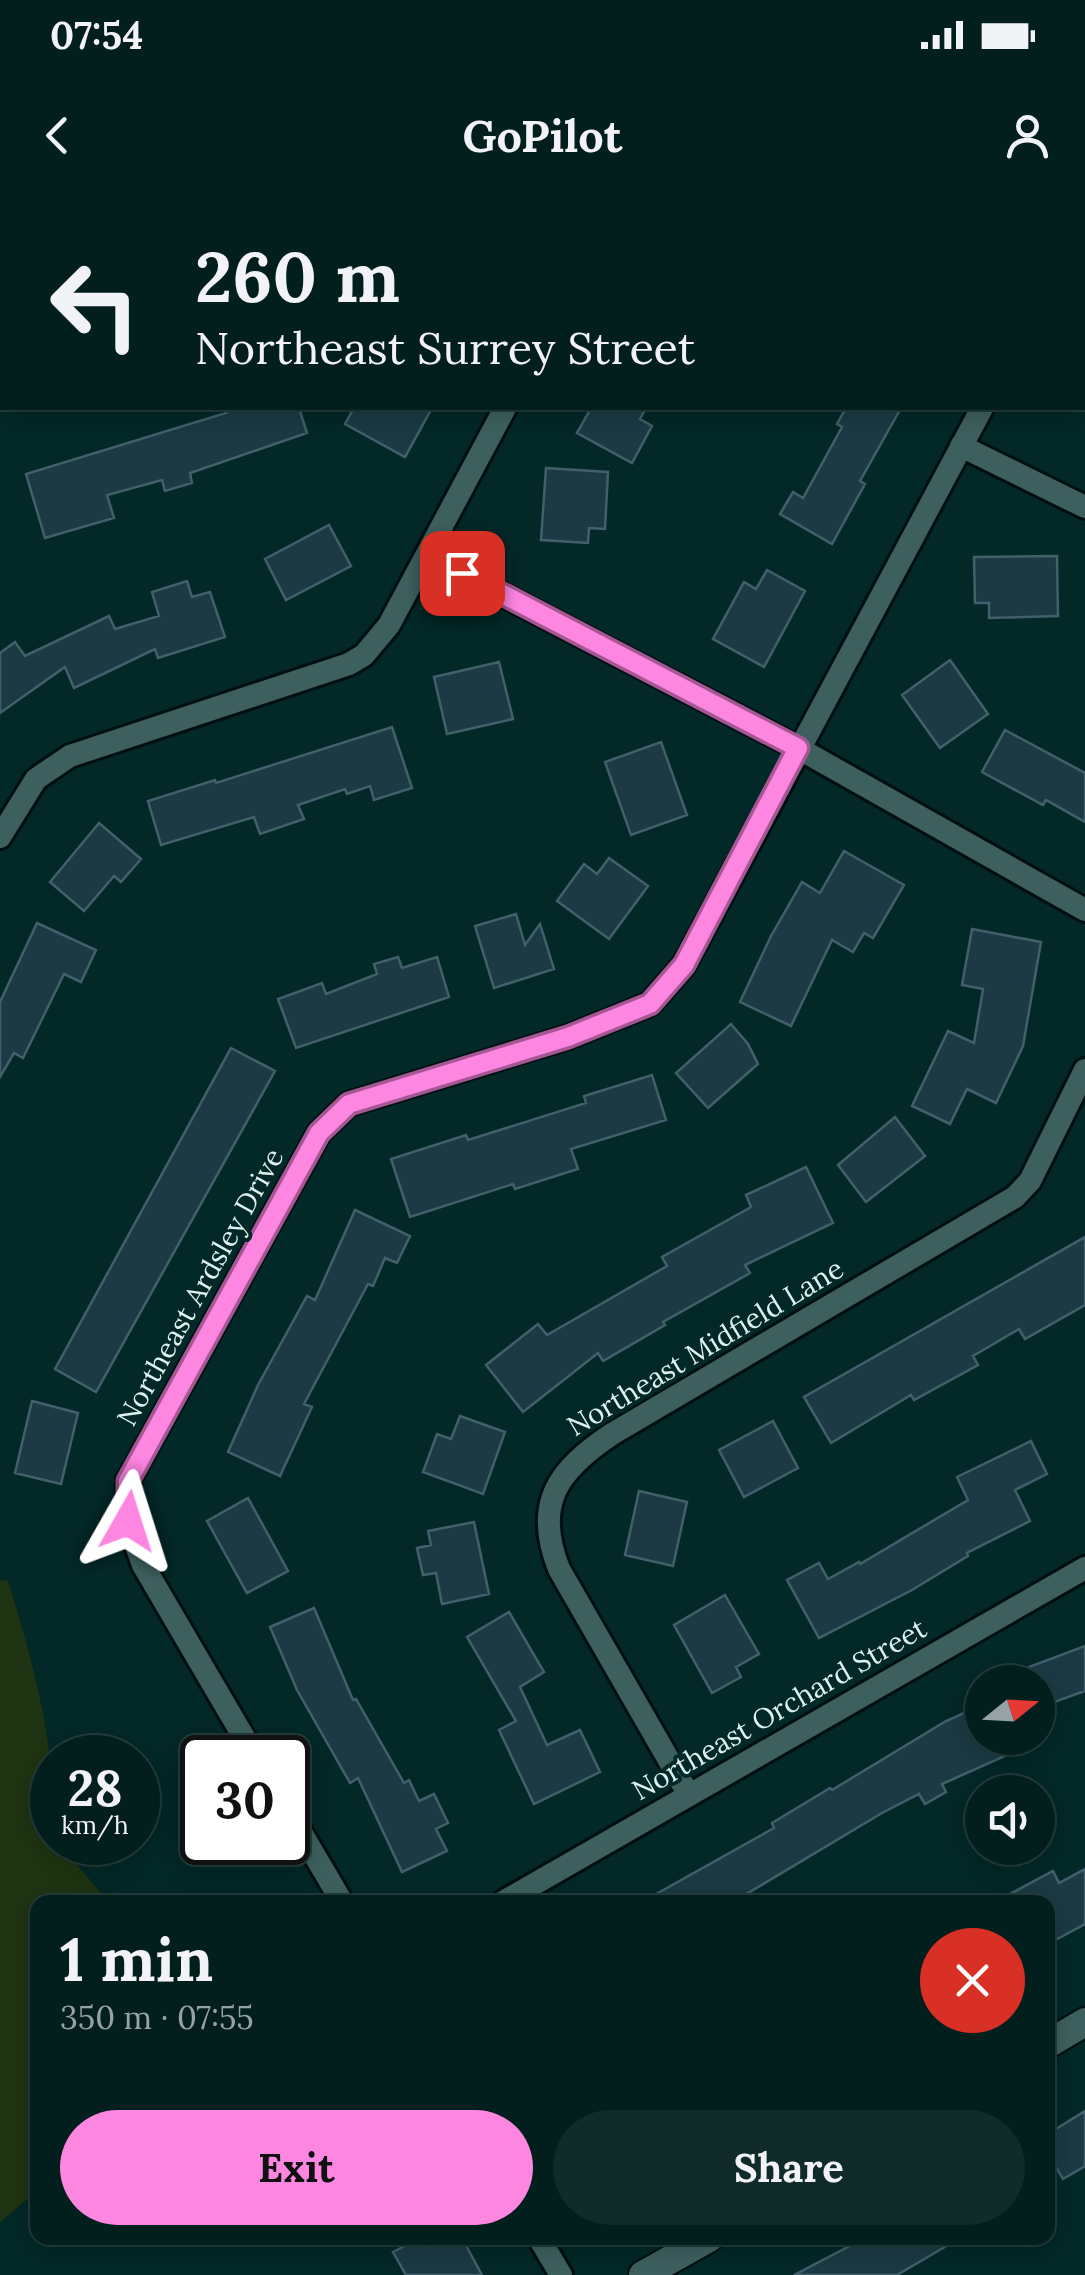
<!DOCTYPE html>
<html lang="en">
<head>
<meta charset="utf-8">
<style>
	:root { --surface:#021e1d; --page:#102b2a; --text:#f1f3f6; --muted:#96a2a4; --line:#233c3b; --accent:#fd86e1 }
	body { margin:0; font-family:Lora,serif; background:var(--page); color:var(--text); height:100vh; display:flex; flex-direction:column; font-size:38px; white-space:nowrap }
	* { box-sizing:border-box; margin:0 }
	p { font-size:32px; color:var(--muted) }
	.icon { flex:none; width:55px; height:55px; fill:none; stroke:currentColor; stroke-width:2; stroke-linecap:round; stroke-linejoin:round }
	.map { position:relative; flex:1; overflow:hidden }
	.details { position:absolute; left:30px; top:1695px; width:1025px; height:350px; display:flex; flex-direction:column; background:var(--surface); border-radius:20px; box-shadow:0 5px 25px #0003,0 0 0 2px var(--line) }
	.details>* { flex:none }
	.guide { position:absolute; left:0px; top:0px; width:1085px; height:210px; box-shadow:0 5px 25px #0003,0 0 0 2px var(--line); background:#021e1d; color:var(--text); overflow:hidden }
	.needle { width:65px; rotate:72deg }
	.tools { position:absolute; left:965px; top:1465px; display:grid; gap:20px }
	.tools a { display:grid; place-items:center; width:90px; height:90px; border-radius:50%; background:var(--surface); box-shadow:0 5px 25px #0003,0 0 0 2px var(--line); font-size:50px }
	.speed { position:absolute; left:30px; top:1535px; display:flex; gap:20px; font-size:50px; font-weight:700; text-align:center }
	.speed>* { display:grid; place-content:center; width:130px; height:130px; border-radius:50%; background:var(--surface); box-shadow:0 5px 25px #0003,0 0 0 2px var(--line); line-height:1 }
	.speed small { font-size:25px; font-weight:400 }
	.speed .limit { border:5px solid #111; border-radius:15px; background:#fff; color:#111 }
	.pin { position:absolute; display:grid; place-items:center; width:85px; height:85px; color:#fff; margin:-42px; border-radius:20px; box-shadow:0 5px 15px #0006 }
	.me { position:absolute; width:110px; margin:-55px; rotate:6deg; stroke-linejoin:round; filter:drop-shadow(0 0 8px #0008) }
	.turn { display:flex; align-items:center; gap:35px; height:210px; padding:0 30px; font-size:45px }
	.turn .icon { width:130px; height:130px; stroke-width:2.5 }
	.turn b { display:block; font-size:70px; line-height:85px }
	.round { display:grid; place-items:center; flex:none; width:105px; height:105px; border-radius:52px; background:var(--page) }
	.overview { display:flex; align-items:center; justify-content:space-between; height:170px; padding:0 30px }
	h1 { font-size:60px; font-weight:700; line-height:75px }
	.cta { display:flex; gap:20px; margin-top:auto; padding:20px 30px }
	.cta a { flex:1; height:115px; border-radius:60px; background:var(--accent); color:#111; font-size:40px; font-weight:700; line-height:115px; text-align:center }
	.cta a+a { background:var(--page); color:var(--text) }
	.status { display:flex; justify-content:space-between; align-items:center; height:70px; padding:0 50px; background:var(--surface); direction:ltr }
	.status svg { height:28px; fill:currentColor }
	header { display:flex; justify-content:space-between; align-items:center; height:130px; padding:0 30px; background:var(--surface); font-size:45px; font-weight:700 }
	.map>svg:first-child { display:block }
	.green { fill:#1f3412 }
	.building { fill:#1b3a44; stroke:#41606b; stroke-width:2.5 }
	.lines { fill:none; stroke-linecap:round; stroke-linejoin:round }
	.minor-casing { stroke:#000f0f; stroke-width:28 }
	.tertiary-casing { stroke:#000f0f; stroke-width:32 }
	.minor { stroke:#3d605f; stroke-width:22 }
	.tertiary { stroke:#3d605f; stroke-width:28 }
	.route-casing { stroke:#a45792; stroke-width:25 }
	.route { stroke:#fd86e1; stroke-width:18 }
	.labels { text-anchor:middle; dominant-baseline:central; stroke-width:8; stroke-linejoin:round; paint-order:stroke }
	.street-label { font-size:28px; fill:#def2f1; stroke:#022827 }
</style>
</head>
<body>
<div class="status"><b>07:54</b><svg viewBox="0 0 49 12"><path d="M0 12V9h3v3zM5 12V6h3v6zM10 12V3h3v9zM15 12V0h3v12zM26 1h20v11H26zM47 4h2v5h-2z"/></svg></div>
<header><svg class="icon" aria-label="back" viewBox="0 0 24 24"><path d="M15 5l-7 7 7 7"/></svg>GoPilot<svg class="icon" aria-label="person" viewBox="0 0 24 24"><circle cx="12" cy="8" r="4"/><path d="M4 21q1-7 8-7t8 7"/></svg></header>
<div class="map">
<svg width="1085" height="2075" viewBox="0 0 1085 2075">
	<rect width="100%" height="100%" fill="#022827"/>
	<path class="green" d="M0 1380 8 1381C28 1445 47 1513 52 1580 54 1600 52 1622 52 1642L58 1643 109 1702H38L37 1991 0 2022Z"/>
	<path class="building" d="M224 208H299L307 233 190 273 192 283 165 291 162 280 107 295 114 318 45 338 26 274 226 213Z
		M354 208H432L405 257 345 224Z
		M591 208H646L640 219 652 226 632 263 577 233Z
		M846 208H901L860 281 865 284 832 344 780 314 793 292 803 298 842 227 837 224Z
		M546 268 608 272 605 329 589 328 588 343 541 340Z
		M329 325 351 366 286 400 265 359Z
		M1057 356 1058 416 989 418V403H975L974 357Z
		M767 370 805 391 764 467 713 439 744 382 756 389Z
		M187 381 192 397 210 392 225 437 158 458 155 449 74 488 65 467 0 513V453L15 442 25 456 109 416 115 429 159 416 152 392Z
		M950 460 988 514 940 548 902 495Z
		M499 462 513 519 447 534 434 477Z
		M392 527 412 588 374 600 370 586 347 594 345 589 298 605 304 619 260 634 254 617 161 645 148 601 215 580 216 583Z
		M1005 530 1085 573V622L1046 600 1043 605 982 572Z
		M661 542 687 615 631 635 605 562Z
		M99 623 141 659 121 682 114 676 84 711 50 682Z
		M844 651 904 685 873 738 864 733 853 752 832 740 791 826 740 802 771 736 802 682 820 693Z
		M609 658 648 686 609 739 557 701 584 664 597 674Z
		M516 714 525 745 540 724 554 769 494 788 475 726Z
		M37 723 96 750 81 782 64 774 23 858 14 853 0 877V802Z
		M972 729 1041 742 1023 846 996 903 967 889 950 924 912 906 948 831 974 843 983 789 962 785Z
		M398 757 402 768 437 757 449 797 296 848 278 799 322 783 326 794 377 774 374 764Z
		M731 824 748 844 758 864 708 908 676 873Z
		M231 848 275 871 96 1192 55 1169Z
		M652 875 666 920 571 949 578 969 515 989 513 984 410 1017 391 959 466 935 468 940 586 903 584 896Z
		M895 917 925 956 866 1002 838 965Z
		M806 967 833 1023 745 1065 750 1073 663 1122 665 1125 603 1161 598 1153 523 1212 486 1165 538 1124 547 1135 667 1066 662 1057 751 1007 746 995Z
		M355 1010 410 1036 397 1063 385 1058 373 1086 368 1084 304 1204 312 1207 280 1276 228 1252 258 1185 307 1096 315 1100Z
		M1085 1037V1105L1025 1139 1019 1129 973 1156 978 1165 914 1200 911 1195 831 1243 804 1197Z
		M32 1201 78 1213 61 1284 15 1273Z
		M460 1216 505 1232 483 1294 423 1272 437 1234 451 1239Z
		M773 1221 798 1268 744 1297 719 1250Z
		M1031 1241 1047 1274 1015 1290 1030 1321 967 1353 968 1356 912 1390 819 1438 787 1380 819 1363 828 1379 859 1362 860 1364 968 1300 957 1277Z
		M639 1291 687 1302 673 1366 625 1355Z
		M248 1298 288 1371 247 1393 207 1321Z
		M474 1322 489 1394 442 1404 436 1373 423 1375 417 1348 431 1345 428 1331Z
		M725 1395 759 1454 736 1467 741 1477 712 1493 674 1425Z
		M314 1408 353 1500 356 1499 404 1583 409 1580 419 1601 434 1594 448 1623 436 1629 447 1651 402 1672 358 1578 350 1583 297 1490 270 1427Z
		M509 1412 544 1472 520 1487 547 1545 580 1530 600 1572 534 1604 499 1530 516 1521 467 1437Z
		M1085 1446V1491L1043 1506 1038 1482H1034L1029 1467Z
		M982 1505V1538H1045L942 1584 946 1592 925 1604 919 1594 882 1613 733 1702H642L774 1628 772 1623 830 1588 832 1590 946 1521Z
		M1085 1669V1724L1048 1744V1702H995L1053 1671 1059 1683Z
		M1085 1911V1966L1063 1979 1048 1954V1934Z
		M421 2038H426L431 2046 446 2038H462L482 2075H406L393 2052Z
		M865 2038H960L897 2075H794Z"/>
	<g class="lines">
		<g class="minor-casing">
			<path id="minor" d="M617 2 618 0
				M1082 48 1085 46
				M0 172 2 173
				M961 246 1085 307
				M428 356 798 548 1085 710
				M0 637 36 579 70 556 349 464 364 455 389 425 505 208
				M256 1558 143 1365 127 1321 128 1281 319 933 349 904 568 837 650 804 684 765 982 208
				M689 1595 559 1369C533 1303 558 1270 612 1234L1015 997 1030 981 1085 870
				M288 1610 342 1702
				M503 1702 1085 1368
				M539 2038 561 2075"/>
		</g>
		<g class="tertiary-casing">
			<path id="tertiary" d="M1048 1844 1085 1822
				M643 2075 709 2038"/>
		</g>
		<use href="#minor" class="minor"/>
		<use href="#tertiary" class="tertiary"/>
	</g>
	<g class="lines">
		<g class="route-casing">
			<path id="route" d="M128 1321V1281L319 933 349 904 568 837 650 804 684 765 798 548 462 373"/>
		</g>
		<use href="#route" class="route"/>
	</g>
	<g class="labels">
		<g class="street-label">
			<text transform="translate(200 1087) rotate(-61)">Northeast Ardsley Drive</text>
			<text transform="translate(705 1147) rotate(-31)">Northeast Midfield Lane</text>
			<text transform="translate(779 1509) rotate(-30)">Northeast Orchard Street</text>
		</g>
	</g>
</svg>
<div class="tools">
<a><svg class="needle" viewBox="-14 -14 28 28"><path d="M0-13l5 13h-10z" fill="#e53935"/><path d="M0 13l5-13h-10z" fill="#96a2a4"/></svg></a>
<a><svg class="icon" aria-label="sound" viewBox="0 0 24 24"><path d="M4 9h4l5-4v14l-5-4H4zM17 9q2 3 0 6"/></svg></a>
</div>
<div class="speed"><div>28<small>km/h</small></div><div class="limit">30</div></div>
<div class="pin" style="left:462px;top:373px;background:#d93025"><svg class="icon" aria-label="arrive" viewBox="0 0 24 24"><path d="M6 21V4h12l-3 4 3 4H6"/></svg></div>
<svg class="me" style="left:128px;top:1321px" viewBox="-20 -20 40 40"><path d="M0-17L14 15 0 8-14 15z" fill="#fd86e1" stroke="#fff" stroke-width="4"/></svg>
<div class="guide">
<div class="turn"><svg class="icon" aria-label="left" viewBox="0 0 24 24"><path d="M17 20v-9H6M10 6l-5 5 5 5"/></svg><div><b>260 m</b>Northeast Surrey Street</div></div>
</div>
<section class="details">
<div class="overview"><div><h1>1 min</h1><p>350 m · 07:55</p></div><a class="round" style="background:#d93025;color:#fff"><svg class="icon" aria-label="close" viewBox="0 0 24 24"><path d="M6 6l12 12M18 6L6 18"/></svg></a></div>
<div class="cta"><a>Exit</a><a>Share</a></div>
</section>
</div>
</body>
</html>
